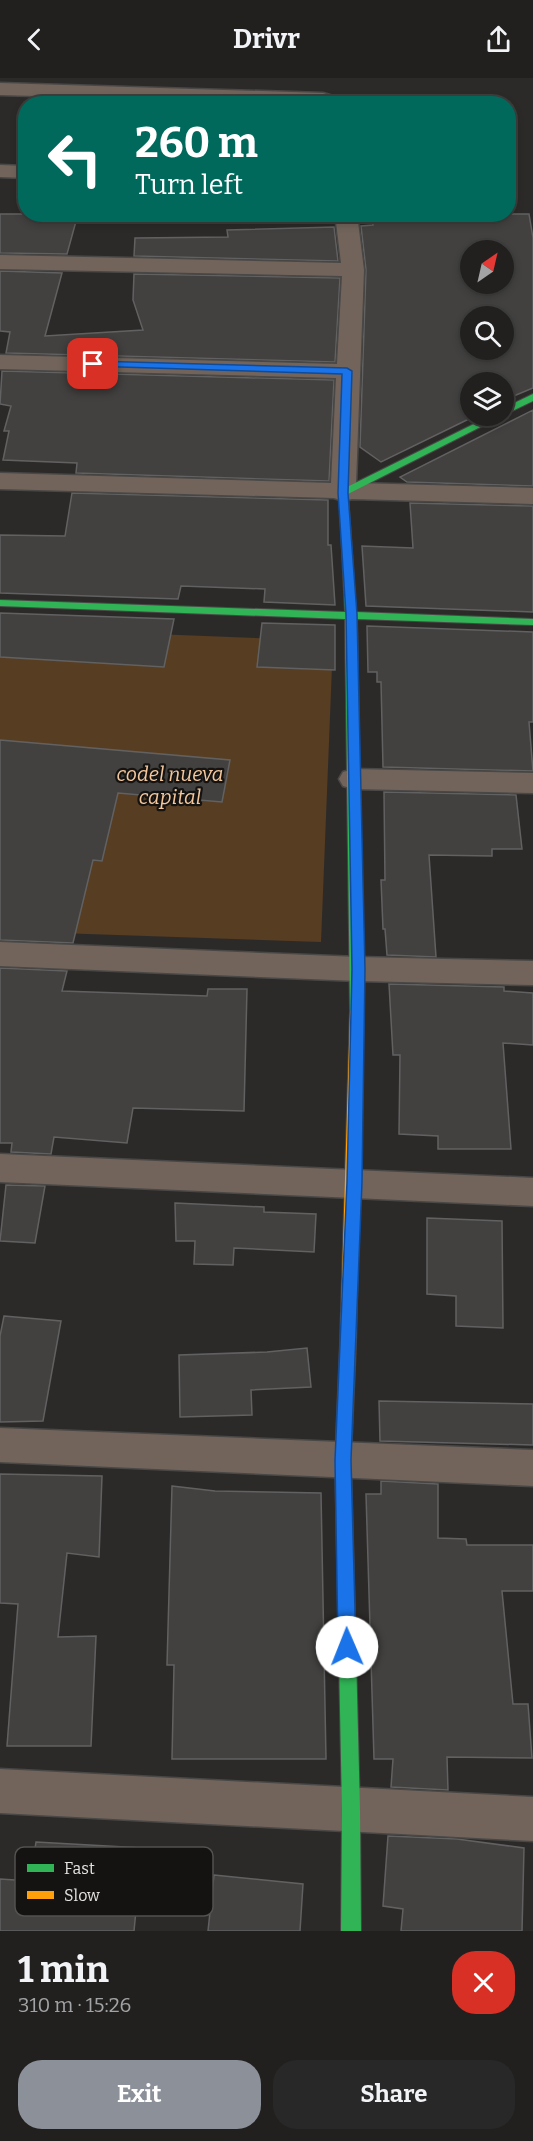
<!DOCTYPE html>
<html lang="en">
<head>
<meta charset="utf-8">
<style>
	:root { --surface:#21201f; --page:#292828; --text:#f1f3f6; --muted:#a2a3a4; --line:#3e3e3d; --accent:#8c9099 }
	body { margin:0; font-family:Bitter,serif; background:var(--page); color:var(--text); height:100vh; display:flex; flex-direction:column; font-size:22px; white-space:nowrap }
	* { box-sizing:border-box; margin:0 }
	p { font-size:20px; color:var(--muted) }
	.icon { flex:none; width:33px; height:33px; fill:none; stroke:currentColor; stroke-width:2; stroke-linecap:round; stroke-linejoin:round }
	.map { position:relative; height:1853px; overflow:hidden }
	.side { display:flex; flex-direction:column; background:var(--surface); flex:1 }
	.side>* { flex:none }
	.guide { position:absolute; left:18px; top:18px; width:498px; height:126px; border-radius:24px; box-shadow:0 3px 9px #0003,0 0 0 2px var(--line); background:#00695c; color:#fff; overflow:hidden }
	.needle { width:39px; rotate:34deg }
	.buttons { position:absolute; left:460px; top:162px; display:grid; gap:12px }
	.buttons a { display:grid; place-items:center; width:54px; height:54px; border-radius:50%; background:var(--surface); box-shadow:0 3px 9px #0003,0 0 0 2px var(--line); font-size:30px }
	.pin { position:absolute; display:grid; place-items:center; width:51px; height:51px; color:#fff; margin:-26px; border-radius:12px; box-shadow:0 3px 9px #0006 }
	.me { position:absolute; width:66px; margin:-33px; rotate:359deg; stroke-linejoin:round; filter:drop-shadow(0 0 4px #0008) }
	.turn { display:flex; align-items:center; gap:21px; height:126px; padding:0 18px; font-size:27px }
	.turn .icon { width:78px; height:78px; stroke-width:2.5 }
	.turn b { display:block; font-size:42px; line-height:51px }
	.round { display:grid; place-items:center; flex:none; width:63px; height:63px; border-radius:24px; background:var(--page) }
	.summary { display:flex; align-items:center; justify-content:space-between; height:102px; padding:0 18px }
	h1 { font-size:36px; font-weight:700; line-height:45px }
	.primary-button { display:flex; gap:12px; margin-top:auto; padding:12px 18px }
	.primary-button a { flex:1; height:69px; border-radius:24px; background:var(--accent); color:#fff; font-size:24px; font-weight:700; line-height:69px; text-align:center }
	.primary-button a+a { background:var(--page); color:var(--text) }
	header { display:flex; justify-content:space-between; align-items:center; height:78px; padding:0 18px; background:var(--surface); font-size:27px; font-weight:700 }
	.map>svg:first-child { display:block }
	.green { fill:#573d22 }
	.building { fill:#424140; stroke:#626161; stroke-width:1.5; fill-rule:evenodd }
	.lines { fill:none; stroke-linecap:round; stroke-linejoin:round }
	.street-casing { stroke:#494847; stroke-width:3 }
	.fast-casing { stroke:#494847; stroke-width:2 }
	.slow-casing { stroke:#494847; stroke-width:2 }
	.street { fill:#72645b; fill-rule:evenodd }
	.fast { fill:#30b455; fill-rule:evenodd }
	.slow { fill:#ff9f0a; fill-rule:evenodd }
	.route { fill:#1a73e8; stroke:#114b97; stroke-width:1.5 }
	.labels { text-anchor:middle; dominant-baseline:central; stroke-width:4.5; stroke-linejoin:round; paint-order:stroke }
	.park-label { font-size:20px; font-style:italic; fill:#f4c79c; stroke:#141312 }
	.key { fill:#141312; stroke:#535250; stroke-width:1.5 }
	.key-label { font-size:16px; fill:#e5e4e2 }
</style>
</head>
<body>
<header><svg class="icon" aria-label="back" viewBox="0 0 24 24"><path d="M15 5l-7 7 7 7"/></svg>Drivr<svg class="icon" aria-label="share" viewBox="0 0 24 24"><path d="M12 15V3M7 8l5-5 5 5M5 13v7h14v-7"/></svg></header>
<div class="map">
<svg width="533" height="1853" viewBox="0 0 533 1853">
	<rect width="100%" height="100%" fill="#2c2a29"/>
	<path class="green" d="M0 550 333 563 321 864 0 853Z"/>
	<path class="building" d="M0 136H78L67 176 0 175Z
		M412 136H529L533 160V310L504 322V304H471V338H475L381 384 360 369 366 192 361 148 373 147 372 139H412ZM471 172H504V206H471ZM471 238H504V272H471Z
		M334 149 338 183 134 178 135 160 228 159 227 152Z
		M0 193 62 195 45 258 143 252 133 222 134 196 340 200 335 284 6 275 10 254 0 253Z
		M2 293 334 302 329 403 76 395 77 385 3 382 9 353H4L11 328 0 326Z
		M533 332V408L407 404 400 399Z
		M72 415 328 422V467H331L335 527 264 524 265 511 181 508 178 521 0 515V457L65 458Z
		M410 425 533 428V534L366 528 362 468 413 470Z
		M0 535 174 541 164 589 0 579Z
		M262 545 335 547V592L257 589Z
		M367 548 533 554V644H529L533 693 383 689 381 604H377V594H368Z
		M0 662 230 682 222 724 118 715 102 783 93 782 73 865 0 862Z
		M384 714 516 717 522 771H492V778L429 777 436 879 387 877 385 851H383L381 802H385Z
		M0 890 67 893 62 913 207 918 208 911H247L244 1033 133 1030 127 1065 54 1059 51 1076 11 1074 12 1065H0Z
		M389 906 504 909V913L533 915V967L503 965 511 1071H438V1058L399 1056 400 977H393Z
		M6 1107 45 1108 35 1165 0 1163Z
		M175 1125 264 1129V1134L316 1136 314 1174 234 1170 233 1187 194 1186 195 1163H176Z
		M427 1140 502 1143 503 1250 456 1248V1218L427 1216Z
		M4 1238 61 1243 43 1343 0 1344V1258Z
		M307 1270 311 1309 251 1312 252 1337 180 1339 179 1277 267 1274Z
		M379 1323 533 1326V1367L380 1363Z
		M0 1396 102 1398 99 1479 67 1475 58 1559 96 1558 91 1668H7L18 1526 0 1525Z
		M381 1403 438 1406V1460L466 1461 467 1467H533V1513H502L513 1626H528L532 1680 447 1679 448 1712 391 1709 393 1681H374L366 1416H381Z
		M172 1408 215 1413 321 1415 326 1681H172L174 1587H167Z
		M388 1758 457 1761 524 1770 522 1853H401L403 1831 383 1828Z
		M36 1764 142 1770 134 1853H0V1801L30 1803Z
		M214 1797 303 1806 300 1853H208Z"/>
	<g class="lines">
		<g class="street-casing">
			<path id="street" d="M0 5 323 15 330 17 333 21 329 26 0 17Z
				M0 87 26 88V100L0 99Z
				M335 136H357L364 192 356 405 533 410V426L352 421 343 423 334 420 0 411V395L331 405 336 300 0 291V277L337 286 342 198 0 191V177L341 185Z
				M354 691 533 695V715L354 711 343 708 339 701 343 694Z
				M0 864 358 879 533 883V907L358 903 0 888Z
				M0 1076 533 1100V1128L0 1104Z
				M0 1350 533 1372V1408L0 1384Z
				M0 1691 533 1719V1763L0 1735Z"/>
		</g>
		<g class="fast-casing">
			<path id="fast" d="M533 316V323L504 337V330Z
				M490 338H502L348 416 356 534 533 541V547L357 541 364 933 357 938 350 933 345 541 0 528V522L345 534 339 413Z
				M348 1259 353 1261 356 1266 351 1382 360 1732 361 1853H341L342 1732 335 1382 340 1266 343 1261Z"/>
		</g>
		<g class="slow-casing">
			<path id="slow" d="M357 928 364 933 356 1266 353 1271 348 1273 343 1271 340 1266 350 933Z"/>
		</g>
		<use href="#street" class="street"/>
		<use href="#fast" class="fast"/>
		<use href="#slow" class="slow"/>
	</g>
	<path class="route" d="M93 283 347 290 352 293 348 415 357 536 365 891 362 1104 351 1382 356 1569 353 1575 347 1577 341 1575 338 1569 335 1382 347 1104 352 891 346 536 338 415 342 296 89 288 88 286Z"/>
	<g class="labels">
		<g class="park-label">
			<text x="170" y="696">codel nueva<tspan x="170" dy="23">capital</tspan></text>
		</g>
	</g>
	<rect x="15" y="1769" width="198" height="69" rx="9" class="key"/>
	<rect x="27" y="1786" width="27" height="8" fill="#30b455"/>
	<rect x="27" y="1813" width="27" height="8" fill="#ff9f0a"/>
	<g class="key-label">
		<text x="64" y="1796">Fast</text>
		<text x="64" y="1823">Slow</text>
	</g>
</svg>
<div class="buttons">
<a><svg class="needle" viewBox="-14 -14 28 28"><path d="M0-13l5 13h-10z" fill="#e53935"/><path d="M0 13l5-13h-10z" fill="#a2a3a4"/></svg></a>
<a><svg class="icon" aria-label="search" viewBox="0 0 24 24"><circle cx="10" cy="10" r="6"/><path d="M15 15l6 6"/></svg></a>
<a><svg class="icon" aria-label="layers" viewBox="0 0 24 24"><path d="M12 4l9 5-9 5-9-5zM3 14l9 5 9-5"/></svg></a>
</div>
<div class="pin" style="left:93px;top:286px;background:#d93025"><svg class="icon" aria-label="arrive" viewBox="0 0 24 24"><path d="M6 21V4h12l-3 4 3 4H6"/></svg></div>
<svg class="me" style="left:347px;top:1569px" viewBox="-20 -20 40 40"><circle r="19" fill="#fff"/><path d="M0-13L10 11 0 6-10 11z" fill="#1a73e8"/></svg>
<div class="guide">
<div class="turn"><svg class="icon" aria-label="left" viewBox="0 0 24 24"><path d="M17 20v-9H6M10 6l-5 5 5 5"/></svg><div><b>260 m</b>Turn left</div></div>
</div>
</div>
<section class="side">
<div class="summary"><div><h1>1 min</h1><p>310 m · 15:26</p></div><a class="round" style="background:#d93025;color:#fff"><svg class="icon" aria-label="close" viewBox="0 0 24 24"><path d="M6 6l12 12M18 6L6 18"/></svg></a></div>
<div class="primary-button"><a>Exit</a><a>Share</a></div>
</section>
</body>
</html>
